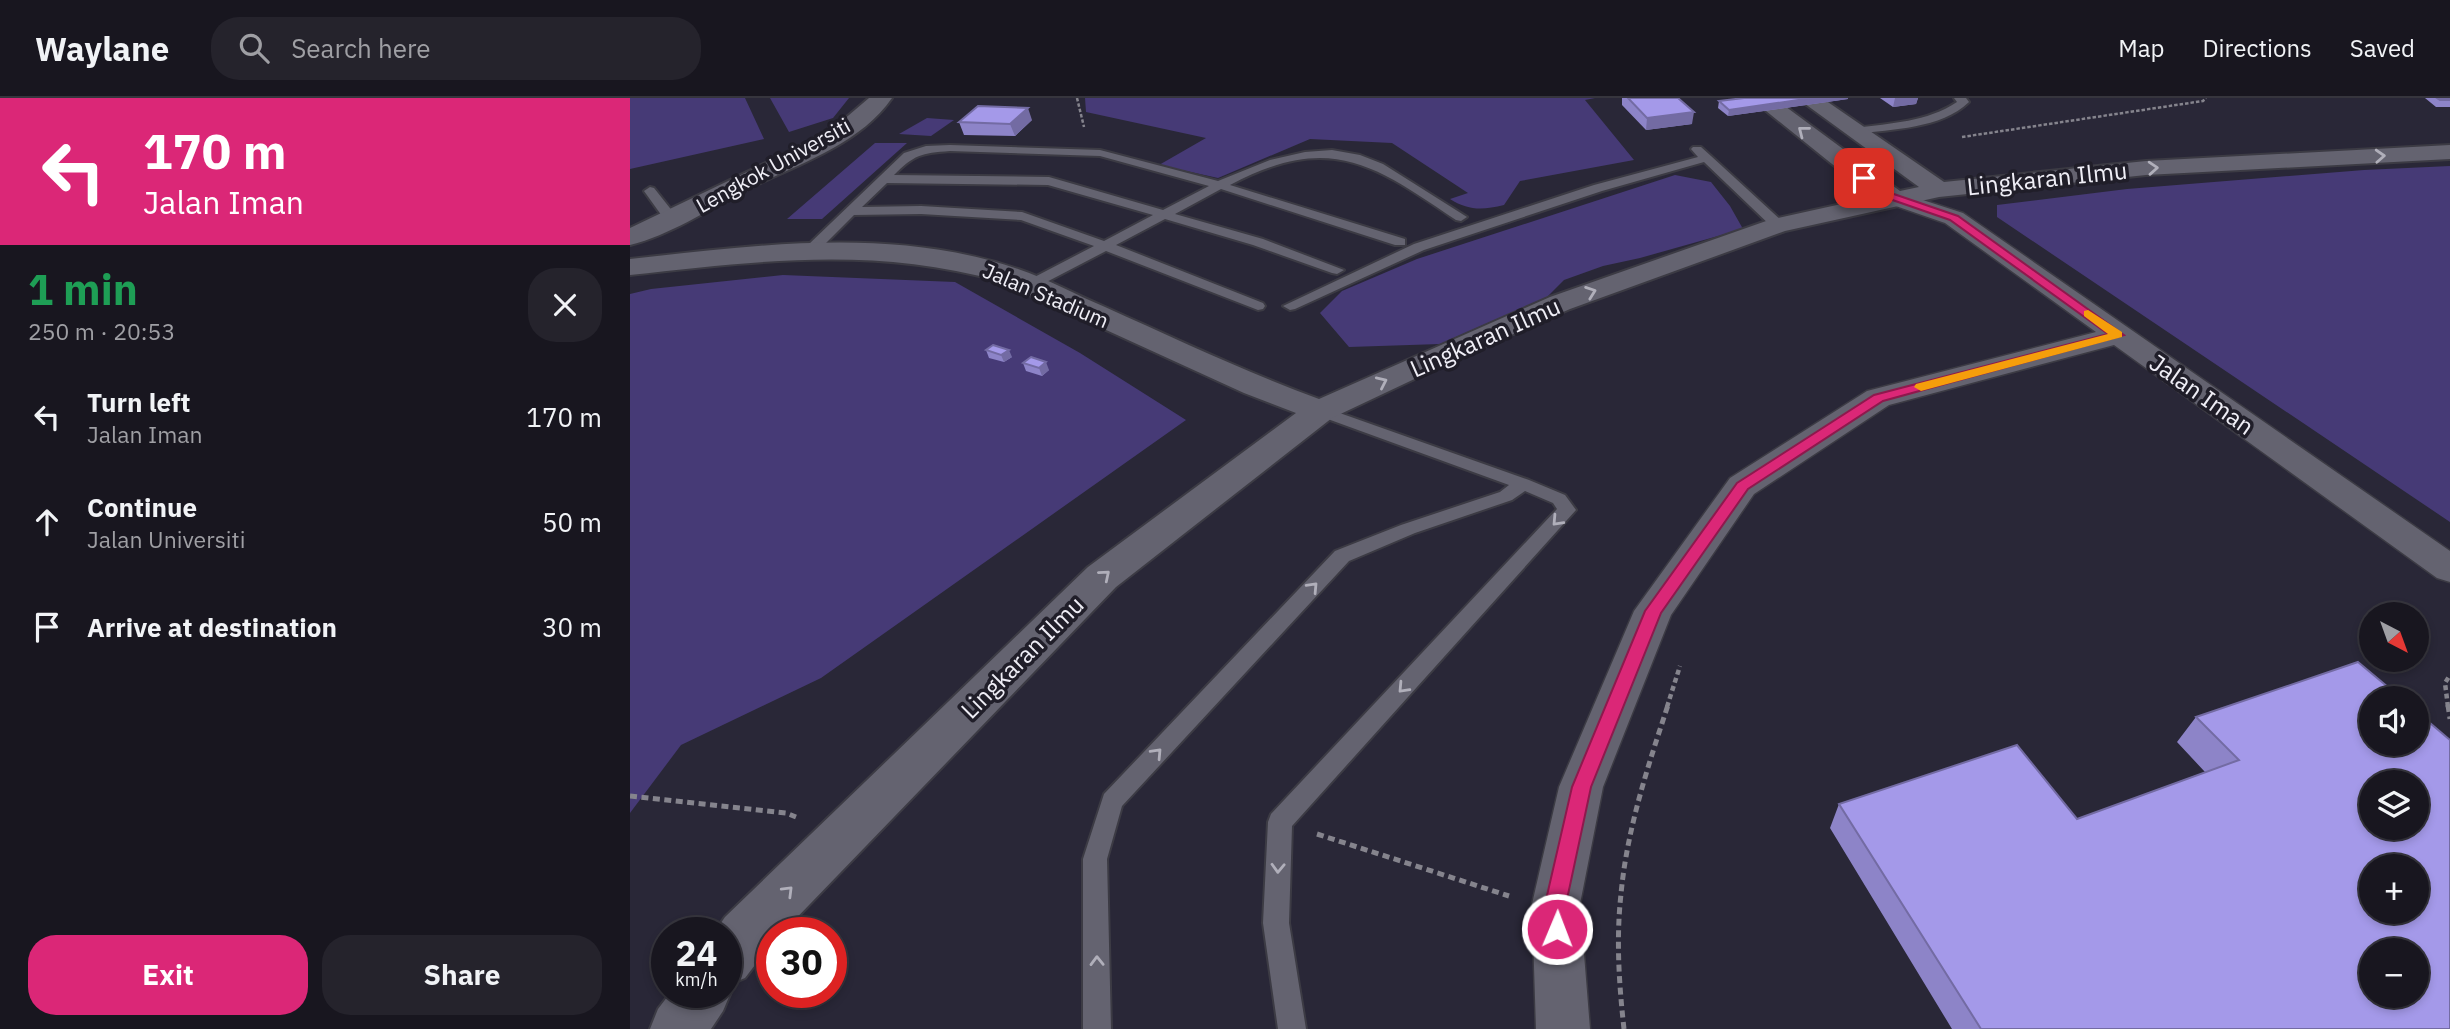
<!DOCTYPE html>
<html lang="en">
<head>
<meta charset="utf-8">
<style>
	:root { --surface:#18161f; --page:#25232c; --text:#f1f3f6; --muted:#9f9fa4; --line:#36353d; --accent:#db2777 }
	body { margin:0; font-family:"IBM Plex Sans",sans-serif; background:var(--page); color:var(--text); height:100vh; display:flex; flex-direction:column; font-size:26px; white-space:nowrap }
	* { box-sizing:border-box; margin:0 }
	p { font-size:23px; color:var(--muted) }
	.icon { flex:none; width:38px; height:38px; fill:none; stroke:currentColor; stroke-width:2; stroke-linecap:round; stroke-linejoin:round }
	.map { position:relative; flex:1; overflow:hidden }
	.panel { display:flex; flex-direction:column; background:var(--surface); width:630px }
	.panel>* { flex:none }
	.guide { background:#db2777; color:#fff; overflow:hidden }
	.needle { width:46px; rotate:139deg }
	.tools { position:absolute; left:1729px; top:504px; display:grid; gap:14px }
	.tools a { display:grid; place-items:center; width:70px; height:70px; border-radius:50%; background:var(--surface); box-shadow:0 4px 10px #0003,0 0 0 2px var(--line); font-size:35px }
	.speed { position:absolute; left:21px; top:819px; display:flex; gap:14px; font-size:35px; font-weight:700; text-align:center }
	.speed>* { display:grid; place-content:center; width:91px; height:91px; border-radius:50%; background:var(--surface); box-shadow:0 4px 10px #0003,0 0 0 2px var(--line); line-height:1 }
	.speed small { font-size:18px; font-weight:400 }
	.speed .limit { border:10px solid #d22; background:#fff; color:#111 }
	.pin { position:absolute; display:grid; place-items:center; width:60px; height:60px; color:#fff; margin:-30px; border-radius:14px; box-shadow:0 4px 10px #0006 }
	.me { position:absolute; width:77px; margin:-38px; rotate:1deg; stroke-linejoin:round; filter:drop-shadow(0 0 5px #0008) }
	.turn { display:flex; align-items:center; gap:24px; height:147px; padding:0 28px; font-size:32px }
	.turn .icon { width:91px; height:91px; stroke-width:2.5 }
	.turn b { display:block; font-size:49px; line-height:60px }
	.round { display:grid; place-items:center; flex:none; width:74px; height:74px; border-radius:28px; background:var(--page) }
	.summary { display:flex; align-items:center; justify-content:space-between; height:119px; padding:0 28px }
	h1 { font-size:42px; font-weight:700; line-height:52px; color:#1e9e55 }
	.cta { display:flex; gap:14px; margin-top:auto; padding:14px 28px }
	.cta a { flex:1; height:80px; border-radius:28px; background:var(--accent); color:#fff; font-size:28px; font-weight:700; line-height:80px; text-align:center }
	.cta a+a { background:var(--page); color:var(--text) }
	ul { padding:0; list-style:none }
	li { display:flex; align-items:center; gap:21px; height:105px; padding:0 28px }
	li div { flex:1 }
	li b { display:block; font-size:26px }
	li em { font-style:normal }
	header { display:flex; align-items:center; gap:42px; box-sizing:border-box; height:98px; padding:0 35px; background:var(--surface); border-bottom:2px solid var(--line) }
	header strong { font-size:33px }
	nav { display:flex; gap:38px; margin-inline-start:auto; font-size:24px }
	.search { width:490px; height:63px; background:var(--page); display:flex; align-items:center; gap:18px; box-sizing:border-box; padding:0 24px; border-radius:28px; color:var(--muted); font-size:26px }
	main { display:flex; flex:1; min-height:0 }
	.map>svg:first-child { display:block }
	.built { fill:#292737; fill-rule:evenodd }
	.green { fill:#463a76 }
	.lines { fill:none; stroke-linecap:round; stroke-linejoin:round }
	.service-casing { stroke:#3c3b44; stroke-width:4 }
	.minor-casing { stroke:#3c3b44; stroke-width:3 }
	.tertiary-casing { stroke:#3c3b44; stroke-width:4 }
	.path-far2 { stroke:#85848d; stroke-width:2.5; stroke-dasharray:3.5 2; stroke-linecap:butt }
	.path-far1 { stroke:#85848d; stroke-width:4.5; stroke-dasharray:5 3.5; stroke-linecap:butt }
	.path { stroke:#85848d; stroke-width:5; stroke-dasharray:7 4.5; stroke-linecap:butt }
	.service { fill:#646370; fill-rule:evenodd }
	.minor { fill:#646370; fill-rule:evenodd }
	.tertiary { fill:#646370; fill-rule:evenodd }
	.wall { fill:#8d84c8 }
	.shaded-wall { fill:#736ba3 }
	.building { fill:#a499e9; stroke:#736ba3; stroke-width:2; fill-rule:evenodd }
	.oneway { stroke:#b0afba }
	.route { fill:#db2777; stroke:#8e194d; stroke-width:2 }
	.slow { fill:#f59e0b }
	.labels { text-anchor:middle; dominant-baseline:central; stroke-width:7; stroke-linejoin:round; paint-order:stroke }
	.far-street-label { font-size:21px; fill:#efeef6; stroke:#201e29 }
	.street-label { font-size:24px; fill:#efeef6; stroke:#201e29 }
</style>
</head>
<body>
<header>
<strong>Waylane</strong>
<div class="search"><svg class="icon" aria-label="search" viewBox="0 0 24 24"><circle cx="10" cy="10" r="6"/><path d="M15 15l6 6"/></svg>Search here</div>
<nav><a>Map</a><a>Directions</a><a>Saved</a></nav>
</header>
<main>
<section class="panel">
<div class="guide">
<div class="turn"><svg class="icon" aria-label="left" viewBox="0 0 24 24"><path d="M17 20v-9H6M10 6l-5 5 5 5"/></svg><div><b>170 m</b>Jalan Iman</div></div>
</div>
<div class="summary"><div><h1>1 min</h1><p>250 m · 20:53</p></div><a class="round"><svg class="icon" aria-label="close" viewBox="0 0 24 24"><path d="M6 6l12 12M18 6L6 18"/></svg></a></div>
<ul>
<li><svg class="icon" aria-label="left" viewBox="0 0 24 24"><path d="M17 20v-9H6M10 6l-5 5 5 5"/></svg><div><b>Turn left</b><p>Jalan Iman</p></div><em>170 m</em></li>
<li><svg class="icon" aria-label="ahead" viewBox="0 0 24 24"><path d="M12 20V5M6 11l6-6 6 6"/></svg><div><b>Continue</b><p>Jalan Universiti</p></div><em>50 m</em></li>
<li><svg class="icon" aria-label="arrive" viewBox="0 0 24 24"><path d="M6 21V4h12l-3 4 3 4H6"/></svg><div><b>Arrive at destination</b></div><em>30 m</em></li>
</ul>
<div class="cta"><a>Exit</a><a>Share</a></div>
</section>
<div class="map">
<svg width="1820" height="931" viewBox="0 0 1820 931">
	<rect width="100%" height="100%" fill="#201e29"/>
	<path class="built" d="M0 0H1820V931H0ZM1741 516H1787V562H1741ZM1741 600H1787V646H1741ZM1741 684H1787V730H1741ZM1741 768H1787V814H1741ZM37 835H96V894H37ZM142 835H201V894H142ZM1741 852H1787V898H1741Z"/>
	<path class="green" d="M0 0H115L134 41 0 71Z
		M140 0H219L203 20 159 34Z
		M455 0H965L955 2 1004 62 890 83 874 107C853 112 839 113 820 101L838 95 762 45 680 41 588 80 529 67 576 40 456 14Z
		M297 20 324 22 301 38 269 36Z
		M245 45H277L192 121H157Z
		M1820 68V424L1367 119V107L1497 91 1734 72Z
		M1045 77 1081 84 1100 108 1113 131 1010 160 973 168 934 182 917 199 810 246 719 249 690 215 712 193 787 161Z
		M153 177 325 184 450 255 556 322 191 580 51 647 0 715V196L21 191Z"/>
	<g class="lines">
		<g class="service-casing">
			<path id="service" d="M1324 0H1336L1339 4C1311 31 1262 31 1226 36L1220 33 1226 30C1261 25 1297 24 1327 4Z
				M320 47 470 52 588 83 640 62 675 54 702 52 730 57 753 66 837 119 831 123 826 122C743 66 700 34 600 87L775 141V147H765L591 91 545 116 633 141 714 172 707 176 702 175 623 147 535 121 486 147 633 205 635 208 633 211 628 212 476 153 405 190H395V184L464 148 391 122 291 116 224 117 188 153H178V147L274 55 296 48ZM320 53 470 58 579 88 533 112 419 79 264 77C284 57 291 55 320 53ZM257 85 418 87 523 117 474 143 392 114 291 108 232 109Z
				M1063 49H1071L1081 58 1153 124V130H1143L1074 64 972 93 794 152 665 211 660 212 653 208 784 146 964 87 1068 59 1061 51Z
				M20 89 24 90 47 119V125H37L14 93Z
				M690 308 899 382 935 397 946 412 662 728 659 825 676 931H648L633 825 638 724 641 716 927 411 923 405 895 393 882 402 785 435 719 463 492 708 477 761 481 931H453V761L474 696 705 453 771 427 870 394 879 387 684 316 682 313Z"/>
		</g>
		<g class="minor-casing">
			<path id="minor" d="M1268 94 1333 115 1820 453V484L1807 480 1484 247 1259 307 1124 396 1041 517 973 689 950 806 960 931H906L902 806 929 689 1004 513 1100 380 1237 293 1466 234 1315 125 1260 106 1256 101 1260 96Z"/>
		</g>
		<g class="tertiary-casing">
			<path id="tertiary" d="M239 0H262C228 49 162 68 112 94 76 113 40 137 0 147V130L175 46 212 23Z
				M1120 0H1144L1270 93 1289 89 1167 0H1192L1314 84 1516 63 1820 47V61L1516 77 1309 99 1155 133 940 211 831 259 702 320 486 489 152 835H142V845L115 880 98 887 101 894 93 913 81 931H20L28 911 41 894H96V835H84L95 819 458 469 666 315 614 295 369 183C242 148 129 163 0 177V161C129 147 262 128 388 171 418 181 446 197 475 209 546 241 616 274 689 301L920 199 1139 122 1243 99Z"/>
		</g>
		<path class="path-far2" d="M447 0 454 29
			M1332 39 1573 3 1576 0"/>
		<path class="path-far1" d="M1037 609 1050 568
			M1818 609 1815 585 1820 577"/>
		<path class="path" d="M1818 607 1820 621
			M0 698 156 715 166 719
			M687 736 879 798
			M994 931C989 886 986 841 991 796 997 731 1018 668 1038 607"/>
		<use href="#service" class="service"/>
		<use href="#minor" class="minor"/>
		<use href="#tertiary" class="tertiary"/>
	</g>
	<path class="wall" d="M992 0H998L1062 26 1016 32 992 7Z
		M1250 0H1288L1286 6 1263 9Z
		M1795 0H1820V9H1806Z
		M1218 1 1098 18 1088 10 1089 3Z
		M402 22 385 38 334 37 329 24Z
		M356 252 382 259 374 264 359 260Z
		M393 265 419 272 412 278 396 273Z
		M1728 564 1820 931H1322L1200 730 1209 706 1447 721 1575 674 1547 644 1566 619Z"/>
	<path class="shaded-wall" d="M1182 0H1218V1L1098 18 1099 12Z
		M1265 0H1288L1286 6 1263 9Z
		M398 10 402 22 385 38 380 26Z
		M1064 14 1062 26 1016 32 1017 20Z
		M379 252 382 259 374 264 371 257Z
		M416 264 419 272 412 278 409 270Z"/>
	<path class="building" d="M998 0H1048L1064 14 1017 20Z
		M1114 0H1182L1099 12 1089 3Z
		M1807 0H1820V2H1810Z
		M348 8 398 10 380 26 329 24Z
		M363 247 379 252 371 257 356 252Z
		M401 259 416 264 409 270 393 265Z
		M1728 564 1771 600H1741V646H1787V614L1820 642V931H1351L1209 706 1387 647 1447 721 1609 662 1566 619ZM1741 684H1787V730H1741ZM1741 768H1787V814H1741ZM1741 852H1787V898H1741Z"/>
	<defs><path id="oneway-chevron" d="M-2-3.5L2.5 0L-2 3.5" fill="none" stroke-width="1.6" stroke-linecap="round" stroke-linejoin="round" transform="scale(1.75)"/></defs>
	<g class="oneway">
		<use href="#oneway-chevron" transform="translate(1173 33) rotate(-142)"/>
		<use href="#oneway-chevron" transform="translate(1750 58) rotate(-3)"/>
		<use href="#oneway-chevron" transform="translate(1523 70) rotate(-4)"/>
		<use href="#oneway-chevron" transform="translate(961 194) rotate(-20)"/>
		<use href="#oneway-chevron" transform="translate(752 284) rotate(-25)"/>
		<use href="#oneway-chevron" transform="translate(927 423) rotate(133)"/>
		<use href="#oneway-chevron" transform="translate(475 477) rotate(-40)"/>
		<use href="#oneway-chevron" transform="translate(683 489) rotate(-47)"/>
		<use href="#oneway-chevron" transform="translate(773 590) rotate(133)"/>
		<use href="#oneway-chevron" transform="translate(527 655) rotate(-47)"/>
		<use href="#oneway-chevron" transform="translate(648 770) rotate(92)"/>
		<use href="#oneway-chevron" transform="translate(158 793) rotate(-45)"/>
		<use href="#oneway-chevron" transform="translate(467 863) rotate(-91)"/>
	</g>
	<path class="route" d="M1231 78H1238L1258 94 1328 118 1494 237 1253 303 1118 391 1031 515 961 689 936 806 938 831 935 838 927 841 920 838 916 831 915 806 942 689 1015 513 1107 385 1244 297 1478 236 1320 122 1251 98 1231 82Z"/>
	<path class="slow" d="M1458 212 1492 234V239L1291 293 1284 289 1286 286 1478 236 1454 218V213Z"/>
	<g class="labels">
		<g class="far-street-label">
			<text transform="translate(143 67) rotate(-29)">Lengkok Universiti</text>
			<text transform="translate(416 197) rotate(23)">Jalan Stadium</text>
		</g>
		<g class="street-label">
			<text transform="translate(1417 80) rotate(-6)">Lingkaran Ilmu</text>
			<text transform="translate(855 239) rotate(-24)">Lingkaran Ilmu</text>
			<text transform="translate(1572 296) rotate(35)">Jalan Iman</text>
			<text transform="translate(392 559) rotate(-45)">Lingkaran Ilmu</text>
		</g>
	</g>
</svg>
<div class="tools">
<a><svg class="needle" viewBox="-14 -14 28 28"><path d="M0-13l5 13h-10z" fill="#e53935"/><path d="M0 13l5-13h-10z" fill="#9f9fa4"/></svg></a>
<a><svg class="icon" aria-label="sound" viewBox="0 0 24 24"><path d="M4 9h4l5-4v14l-5-4H4zM17 9q2 3 0 6"/></svg></a>
<a><svg class="icon" aria-label="layers" viewBox="0 0 24 24"><path d="M12 4l9 5-9 5-9-5zM3 14l9 5 9-5"/></svg></a>
<a>+</a>
<a>−</a>
</div>
<div class="speed"><div>24<small>km/h</small></div><div class="limit">30</div></div>
<div class="pin" style="left:1234px;top:80px;background:#d93025"><svg class="icon" aria-label="arrive" viewBox="0 0 24 24"><path d="M6 21V4h12l-3 4 3 4H6"/></svg></div>
<svg class="me" style="left:927px;top:831px" viewBox="-20 -20 40 40"><circle r="17" fill="#db2777" stroke="#fff" stroke-width="3"/><path d="M0-11L8 9 0 5-8 9z" fill="#fff"/></svg>
</div>
</main>
</body>
</html>
